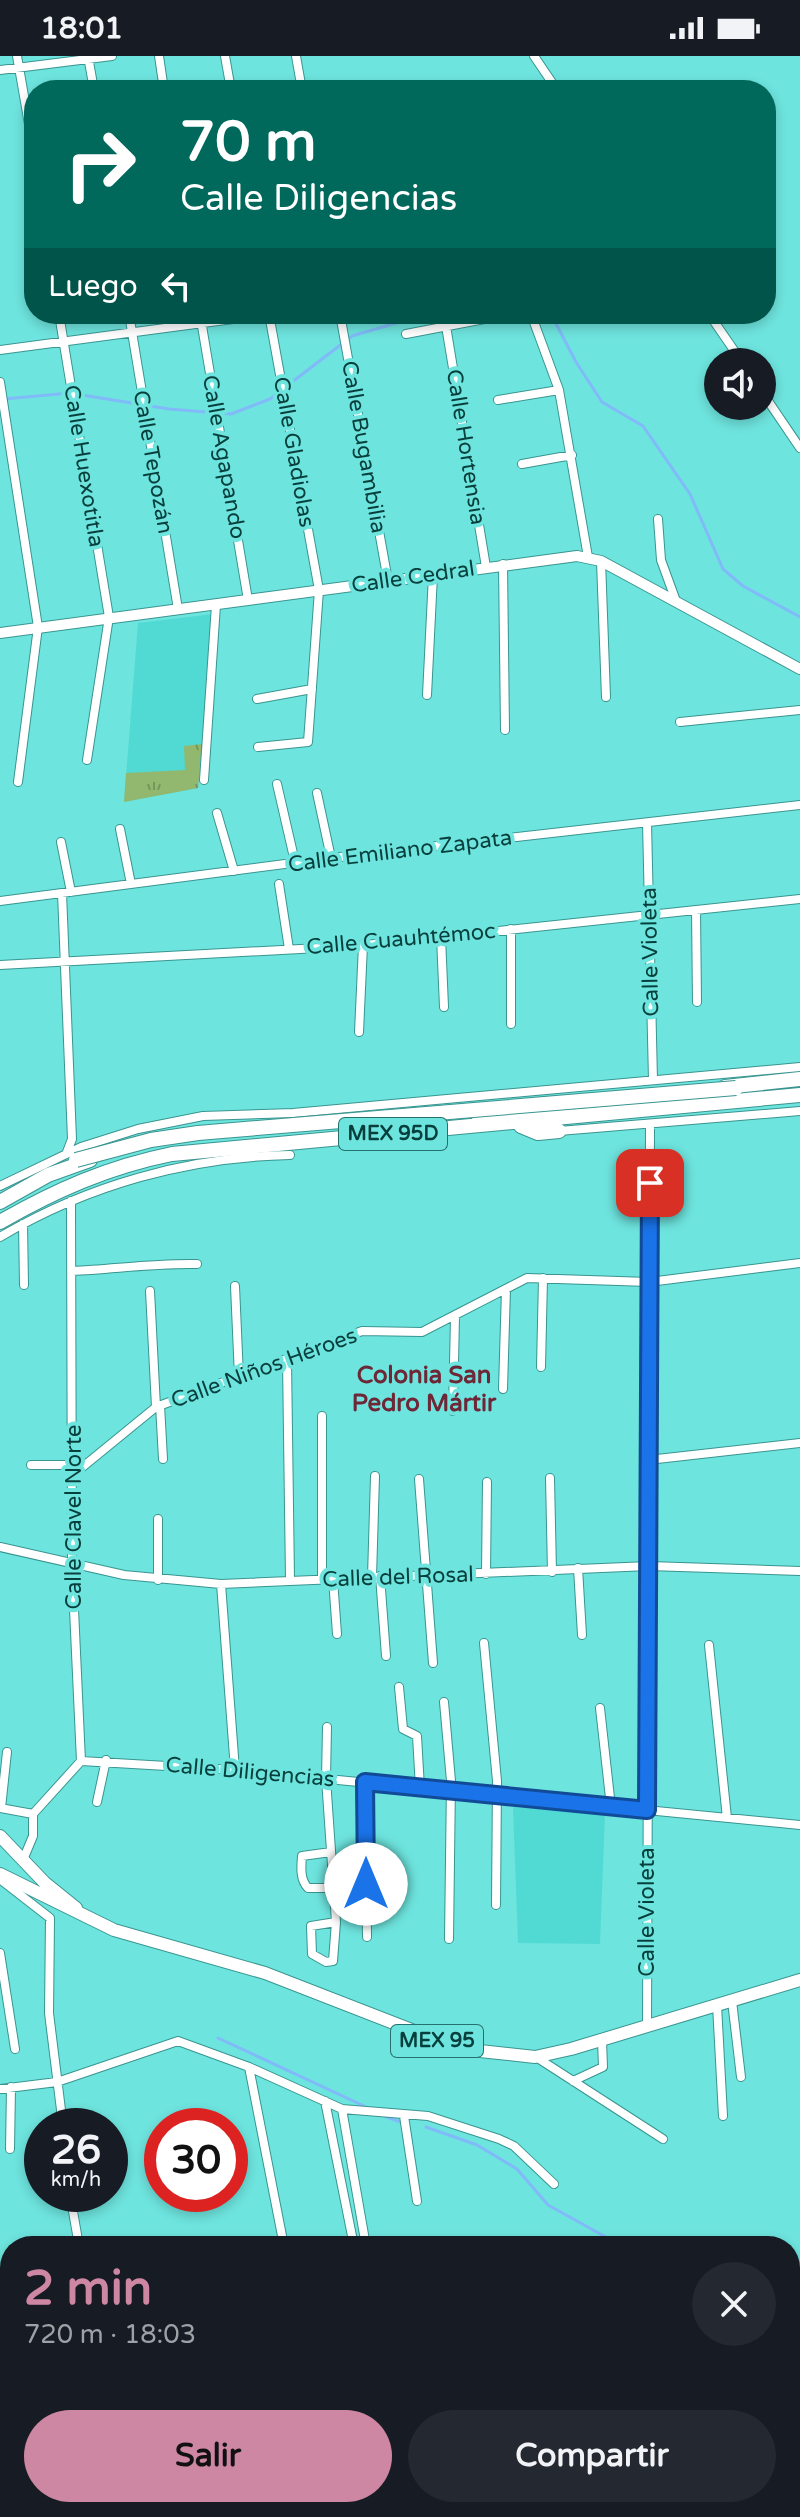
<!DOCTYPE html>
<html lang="es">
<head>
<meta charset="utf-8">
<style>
	:root { --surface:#171b24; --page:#242831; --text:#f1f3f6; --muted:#9ea1a6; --accent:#cd87a3 }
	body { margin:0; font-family:"Varela Round",sans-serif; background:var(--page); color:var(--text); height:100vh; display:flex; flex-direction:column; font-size:30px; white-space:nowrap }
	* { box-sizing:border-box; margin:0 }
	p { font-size:26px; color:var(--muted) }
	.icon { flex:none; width:44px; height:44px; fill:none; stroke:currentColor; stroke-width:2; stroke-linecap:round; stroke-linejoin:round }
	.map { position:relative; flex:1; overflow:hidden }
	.panel { position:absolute; left:0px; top:2180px; width:800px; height:282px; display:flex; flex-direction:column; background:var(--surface); border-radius:32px 32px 0 0; box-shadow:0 4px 12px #0003 }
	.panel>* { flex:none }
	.guide { position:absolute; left:24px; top:24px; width:752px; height:244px; border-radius:32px; box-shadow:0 4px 12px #0003; background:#00695c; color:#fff; overflow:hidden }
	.tools { position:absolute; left:704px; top:292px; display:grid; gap:16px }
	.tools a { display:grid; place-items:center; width:72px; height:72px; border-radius:50%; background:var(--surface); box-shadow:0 4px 12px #0003; font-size:40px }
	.speed { position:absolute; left:24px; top:2052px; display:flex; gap:16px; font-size:40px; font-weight:700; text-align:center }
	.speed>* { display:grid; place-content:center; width:104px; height:104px; border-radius:50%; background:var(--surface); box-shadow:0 4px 12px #0003; line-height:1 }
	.speed small { font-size:20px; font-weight:400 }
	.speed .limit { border:12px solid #d22; background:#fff; color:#111 }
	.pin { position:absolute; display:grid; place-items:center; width:68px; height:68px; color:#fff; margin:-34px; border-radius:16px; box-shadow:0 4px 12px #0006 }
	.me { position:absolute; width:88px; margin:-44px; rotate:0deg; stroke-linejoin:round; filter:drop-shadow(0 0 6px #0008) }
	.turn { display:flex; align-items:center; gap:28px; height:168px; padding:0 24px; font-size:36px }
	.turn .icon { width:104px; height:104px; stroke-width:2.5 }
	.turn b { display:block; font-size:56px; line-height:68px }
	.then { display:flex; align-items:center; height:76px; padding:0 24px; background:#0003; gap:16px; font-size:30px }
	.round { display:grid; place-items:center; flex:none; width:84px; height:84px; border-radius:42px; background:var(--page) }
	.summary { display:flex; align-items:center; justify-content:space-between; height:136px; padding:0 24px }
	h1 { font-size:48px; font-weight:700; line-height:60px; color:var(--accent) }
	.action { display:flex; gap:16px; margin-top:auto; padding:16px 24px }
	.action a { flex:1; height:92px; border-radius:48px; background:var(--accent); color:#111; font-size:32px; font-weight:700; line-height:92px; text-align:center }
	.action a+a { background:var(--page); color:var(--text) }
	.status { display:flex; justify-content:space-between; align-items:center; height:56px; padding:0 40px; background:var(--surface); direction:ltr }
	.status svg { height:22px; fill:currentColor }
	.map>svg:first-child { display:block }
	.built { fill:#51dad3 }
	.grass { fill:url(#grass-tufts) }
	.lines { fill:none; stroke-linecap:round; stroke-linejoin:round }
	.stream { stroke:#80baf8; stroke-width:3 }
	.minor-casing { stroke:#399590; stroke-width:10 }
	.tertiary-casing { stroke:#399590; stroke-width:12 }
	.primary-casing { stroke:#399590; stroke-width:14 }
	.motorway-casing { stroke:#399590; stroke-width:16 }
	.minor { stroke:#fff; stroke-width:8 }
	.tertiary { stroke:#fff; stroke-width:10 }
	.primary { stroke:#fff; stroke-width:12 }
	.motorway { stroke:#fff; stroke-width:14 }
	.motorway-bridge-casing { stroke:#399590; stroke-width:16; stroke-linecap:butt }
	.motorway-bridge { stroke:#fff; stroke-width:14 }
	.route-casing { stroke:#114b97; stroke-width:20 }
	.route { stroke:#1a73e8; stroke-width:14 }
	.labels { text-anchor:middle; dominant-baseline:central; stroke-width:8; stroke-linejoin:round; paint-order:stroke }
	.shield { fill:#6ee4de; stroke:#26706d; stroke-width:2 }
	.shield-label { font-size:20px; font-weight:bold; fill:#073f3c }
	.street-label { font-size:22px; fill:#073f3c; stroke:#6ee4de }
	.neighbourhood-label { font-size:24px; font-weight:bold; fill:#6d2736; stroke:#6ee4de }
</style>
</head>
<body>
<div class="status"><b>18:01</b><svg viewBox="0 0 49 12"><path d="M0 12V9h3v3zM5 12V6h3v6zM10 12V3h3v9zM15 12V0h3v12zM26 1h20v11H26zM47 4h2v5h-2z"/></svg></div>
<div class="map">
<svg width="800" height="2461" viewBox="0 0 800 2461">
	<defs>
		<pattern id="grass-tufts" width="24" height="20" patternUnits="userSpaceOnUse" patternTransform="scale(2)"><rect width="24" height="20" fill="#92b86f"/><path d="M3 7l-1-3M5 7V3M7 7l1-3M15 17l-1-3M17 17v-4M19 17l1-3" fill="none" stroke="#75975c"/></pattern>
	</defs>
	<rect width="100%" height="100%" fill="#6ee4de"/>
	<path class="built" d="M213 558 198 732 124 746 138 567Z
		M513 1751 605 1758 600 1888 518 1887Z"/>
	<path class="grass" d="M202 688 198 732 124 746 126 717 185 714 184 690Z"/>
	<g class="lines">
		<path class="stream" d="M551 258 576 306 602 346 643 370 690 438 723 513 743 530 800 561
			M4 343 70 337 169 353 231 358 270 343 352 280 427 258
			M218 1982 364 2050
			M384 2060 403 2067
			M426 2071 477 2089 517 2113 548 2149 622 2190
			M790 2265 800 2267"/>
		<g class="minor-casing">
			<path id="minor" d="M17 0 34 97
				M88 0 94 34
				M159 0 164 34
				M225 0 231 34
				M296 0 302 34
				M534 0 557 34
				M0 14 112 0
				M59 258 109 561 87 704
				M129 258 178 553
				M200 258 248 544
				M340 258 388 525
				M531 258 559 334 588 501
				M709 258 742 306
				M446 270 486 511
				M406 278 511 258
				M0 294 270 258
				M0 326 38 571 18 726
				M762 336 800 392
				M498 344 559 334
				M522 408 572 399
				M658 463 661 504 676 545
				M601 505 606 641
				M503 508 505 674
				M427 639 433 519
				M257 643 312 633
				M680 666 800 654
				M258 691 308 686 319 534 269 258
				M204 724 216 549
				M277 728 295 806
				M317 737 331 802
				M217 757 234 815
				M647 767 653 1024
				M120 773 131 828
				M61 786 71 836
				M279 828 289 893
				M62 837 72 1083 67 1096
				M0 845 331 802 800 749
				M696 854 697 946
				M511 873V968
				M441 881 444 951
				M0 909 356 890 800 843
				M359 976 363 889
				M559 1075 800 1055
				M0 1130 81 1091 138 1073 203 1060 293 1057 800 1011
				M23 1168 24 1229
				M0 1181C88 1129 188 1101 290 1099
				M72 1215C115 1213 155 1207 197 1208
				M235 1230 239 1321
				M150 1235 156 1351
				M287 1304 290 1524
				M541 1311 543 1222
				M503 1333 506 1233
				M160 1349 163 1403
				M453 1355 455 1260
				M322 1360V1523
				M648 1404 800 1387
				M31 1409H74
				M74 1418 156 1351 362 1275 422 1276 527 1222 649 1226 800 1207
				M550 1422 552 1516
				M419 1423 433 1607
				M158 1463V1524
				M0 1491 124 1519 221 1528 649 1510 800 1515
				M578 1512 582 1579
				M486 1518 487 1426
				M380 1520 386 1600
				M372 1521 375 1420
				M333 1523 337 1578
				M221 1528 235 1714
				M484 1587 497 1725 496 1849
				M709 1589 727 1762
				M399 1631 403 1673 417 1680 420 1732
				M444 1646 451 1725 449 1883
				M600 1652 611 1751
				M327 1671 326 1723 336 1866 333 1905 326 1906 312 1898 311 1870 336 1866
				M81 1705 235 1714 800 1769
				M365 1726 367 1881
				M97 1746 106 1704
				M0 1752 33 1758
				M1 1752 7 1696
				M331 1796 302 1800C301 1811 300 1824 308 1832H333
				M23 1804 33 1780V1758L81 1705 72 1510 71 1145
				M1 1824 50 1862 49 1957 63 2070
				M0 1897 15 1993
				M732 1945 741 2021
				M717 1949 723 2060
				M647 1971 650 1069
				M536 2001 663 2083
				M249 2011 284 2190
				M573 2025 603 2011 602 1984
				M0 2033 57 2026 178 1985 249 2011 342 2053 428 2060 499 2083 514 2090 554 2128
				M325 2045 354 2190
				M342 2053 366 2190
				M404 2060 417 2145
				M110 2080 114 2079
				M10 2093 11 2031
				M70 2138 79 2190
				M790 2277 800 2280
				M0 2380 10 2379
				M790 2390 800 2385
				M241 2452V2461
				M331 2452 333 2461
				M404 2452 405 2461
				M431 2452 436 2461
				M443 2452 447 2461
				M712 2452 715 2461
				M583 2461V2452"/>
		</g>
		<g class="tertiary-casing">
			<path id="tertiary" d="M0 577 577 500 601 505 800 613"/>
		</g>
		<g class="primary-casing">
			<path id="primary" d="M0 1780 45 1827 76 1852
				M0 1818 114 1874 265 1917 440 1985 480 1995 535 2001 571 1993 800 1924"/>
		</g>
		<g class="motorway-casing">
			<path id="motorway" d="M725 1031 800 1023
				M479 1061 566 1053
				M521 1070 538 1077 559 1075
				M0 1146 48 1119 90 1104
				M0 1166C56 1134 108 1111 172 1098L800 1039"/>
		</g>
		<use href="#minor" class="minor"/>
		<use href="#tertiary" class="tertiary"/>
		<use href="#primary" class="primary"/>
		<use href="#motorway" class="motorway"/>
		<g class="motorway-bridge-casing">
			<path id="motorway-bridge" d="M76 1104 151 1084 198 1077 736 1032"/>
		</g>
		<use href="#motorway-bridge" class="motorway-bridge"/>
	</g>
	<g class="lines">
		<g class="route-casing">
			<path id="route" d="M366 1828 365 1726 647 1754 650 1127"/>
		</g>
		<use href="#route" class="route"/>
	</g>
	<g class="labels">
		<g class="shield">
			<rect x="339" y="1062" width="108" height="32" rx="6"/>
			<rect x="391" y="1969" width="92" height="32" rx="6"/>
		</g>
		<g class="shield-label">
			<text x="393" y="1078">MEX 95D</text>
			<text x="437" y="1985">MEX 95</text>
		</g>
		<g class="street-label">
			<text transform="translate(364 391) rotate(80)">Calle Bugambilia</text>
			<text transform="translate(466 391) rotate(81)">Calle Hortensia</text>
			<text transform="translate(294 396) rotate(80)">Calle Gladiolas</text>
			<text transform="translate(224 401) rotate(80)">Calle Agapando</text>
			<text transform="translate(153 406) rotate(80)">Calle Tepozán</text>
			<text transform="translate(84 410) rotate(81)">Calle Huexotitla</text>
			<text transform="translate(413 521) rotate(-8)">Calle Cedral</text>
			<text transform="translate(400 795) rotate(-7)">Calle Emiliano Zapata</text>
			<text transform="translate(401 883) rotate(-5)">Calle Cuauhtémoc</text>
			<text transform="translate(650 896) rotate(-91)">Calle Violeta</text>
			<text transform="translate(264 1312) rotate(-20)">Calle Niños Héroes</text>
			<text transform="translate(74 1461) rotate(-90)">Calle Clavel Norte</text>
			<text transform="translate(398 1521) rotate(-2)">Calle del Rosal</text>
			<text transform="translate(250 1716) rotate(5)">Calle Diligencias</text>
			<text transform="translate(647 1856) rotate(-90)">Calle Violeta</text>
		</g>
		<g class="neighbourhood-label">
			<text x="424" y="1319">Colonia San<tspan x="424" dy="28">Pedro Mártir</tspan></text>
		</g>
	</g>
</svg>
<div class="tools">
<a><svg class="icon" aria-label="sound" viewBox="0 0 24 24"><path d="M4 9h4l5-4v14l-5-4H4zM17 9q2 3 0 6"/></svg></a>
</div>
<div class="speed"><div>26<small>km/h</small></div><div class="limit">30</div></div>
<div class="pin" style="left:650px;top:1127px;background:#d93025"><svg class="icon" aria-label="arrive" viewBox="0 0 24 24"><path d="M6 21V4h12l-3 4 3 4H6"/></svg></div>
<svg class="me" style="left:366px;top:1828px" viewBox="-20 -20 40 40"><circle r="19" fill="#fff"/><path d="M0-13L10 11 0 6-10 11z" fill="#1a73e8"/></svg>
<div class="guide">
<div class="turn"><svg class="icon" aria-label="right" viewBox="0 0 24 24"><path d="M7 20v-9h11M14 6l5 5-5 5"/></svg><div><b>70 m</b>Calle Diligencias</div></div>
<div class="then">Luego<svg class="icon" aria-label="left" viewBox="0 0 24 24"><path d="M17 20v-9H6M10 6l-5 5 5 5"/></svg></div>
</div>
<section class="panel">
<div class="summary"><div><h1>2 min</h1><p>720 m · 18:03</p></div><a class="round"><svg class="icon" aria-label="close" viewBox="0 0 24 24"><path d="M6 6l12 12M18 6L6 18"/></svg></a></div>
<div class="action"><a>Salir</a><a>Compartir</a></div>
</section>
</div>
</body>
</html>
